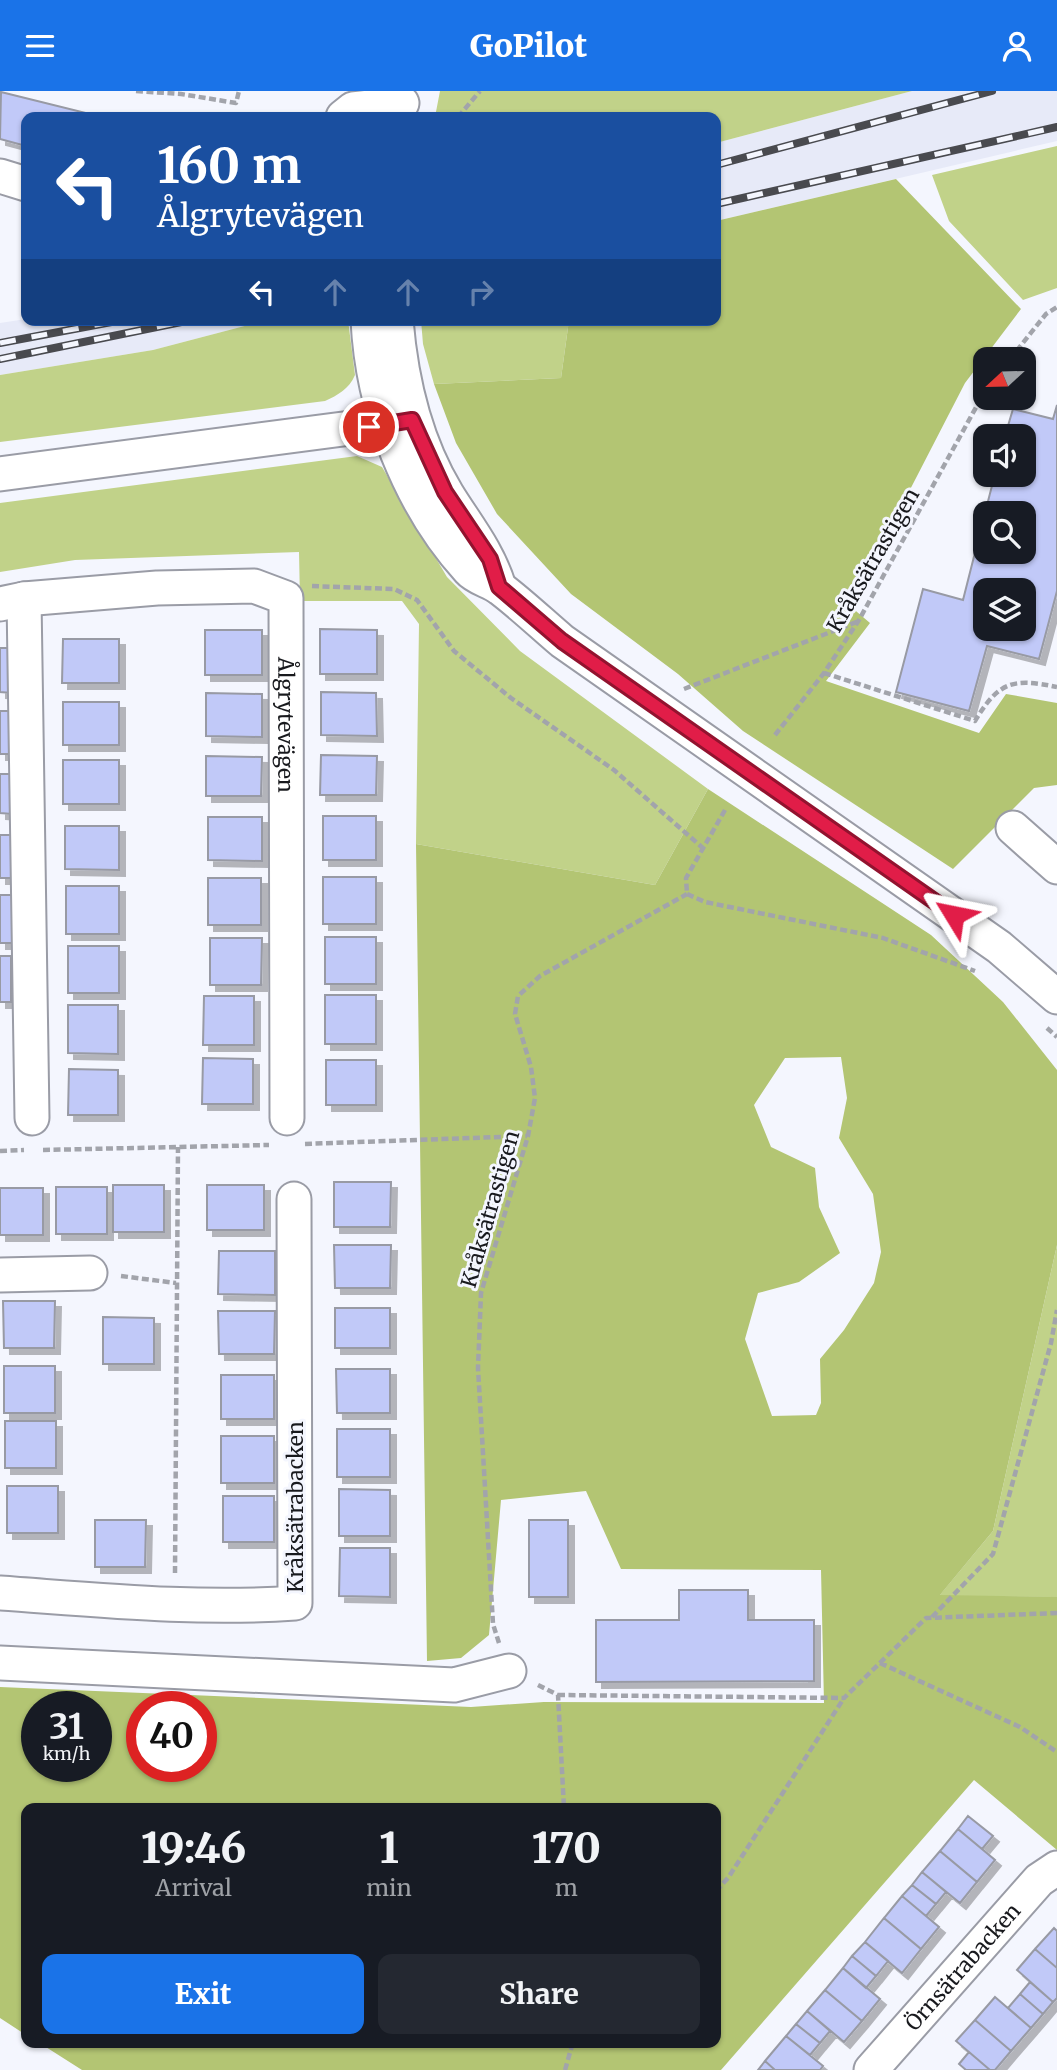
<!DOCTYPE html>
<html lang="en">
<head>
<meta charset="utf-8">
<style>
	:root { --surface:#171b24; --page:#242831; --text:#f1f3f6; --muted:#9ea1a6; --accent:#1a73e8 }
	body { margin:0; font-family:Merriweather,serif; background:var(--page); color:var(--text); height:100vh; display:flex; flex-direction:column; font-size:26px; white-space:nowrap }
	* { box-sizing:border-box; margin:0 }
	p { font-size:23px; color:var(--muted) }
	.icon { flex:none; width:38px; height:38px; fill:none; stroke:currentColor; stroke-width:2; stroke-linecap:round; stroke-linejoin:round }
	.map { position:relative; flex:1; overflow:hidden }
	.drawer { position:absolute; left:21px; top:1712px; width:700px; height:245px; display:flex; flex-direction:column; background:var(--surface); border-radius:14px; box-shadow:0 2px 5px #0004 }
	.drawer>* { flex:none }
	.guide { position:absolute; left:21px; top:21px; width:700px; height:214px; border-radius:14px; box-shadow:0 2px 5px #0004; background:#1a4fa0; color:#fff; overflow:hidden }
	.needle { width:46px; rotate:248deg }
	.controls { position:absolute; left:973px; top:256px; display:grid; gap:14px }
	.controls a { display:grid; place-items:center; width:63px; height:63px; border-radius:14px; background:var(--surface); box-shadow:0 2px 5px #0004; font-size:35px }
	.speed { position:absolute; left:21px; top:1600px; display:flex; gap:14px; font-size:35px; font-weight:700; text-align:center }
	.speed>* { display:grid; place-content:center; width:91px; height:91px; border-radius:50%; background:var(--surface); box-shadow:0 2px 5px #0004; line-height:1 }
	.speed small { font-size:18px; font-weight:400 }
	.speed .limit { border:10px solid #d22; background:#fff; color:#111 }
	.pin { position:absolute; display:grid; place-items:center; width:60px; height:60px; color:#fff; margin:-30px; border:4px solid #fff; border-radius:50%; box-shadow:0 2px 7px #0007 }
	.me { position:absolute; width:77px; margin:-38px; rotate:305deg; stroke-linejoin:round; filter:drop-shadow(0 0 5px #0008) }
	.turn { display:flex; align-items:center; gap:24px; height:147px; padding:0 21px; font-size:32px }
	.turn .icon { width:91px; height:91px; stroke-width:2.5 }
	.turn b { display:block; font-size:49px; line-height:60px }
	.lanes { display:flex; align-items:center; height:66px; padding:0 21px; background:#0003; justify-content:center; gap:35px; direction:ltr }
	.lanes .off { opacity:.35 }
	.eta { display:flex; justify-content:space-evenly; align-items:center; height:119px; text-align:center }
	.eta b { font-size:42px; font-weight:800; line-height:49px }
	.cta { display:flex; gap:14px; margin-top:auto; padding:14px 21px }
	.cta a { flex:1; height:80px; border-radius:14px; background:var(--accent); color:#fff; font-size:28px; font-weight:800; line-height:80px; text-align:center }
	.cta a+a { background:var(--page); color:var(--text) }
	header { display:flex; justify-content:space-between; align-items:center; height:91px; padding:0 21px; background:var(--accent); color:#fff; font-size:32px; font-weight:800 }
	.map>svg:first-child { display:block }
	.built { fill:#e7eaf8 }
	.green { fill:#c1d289 }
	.forest { fill:#b3c573; fill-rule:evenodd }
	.building { fill:#c1c9f8; stroke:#989aa4; stroke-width:2; fill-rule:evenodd; filter:url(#shadow) }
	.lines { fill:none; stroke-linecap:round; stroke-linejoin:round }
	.minor-casing { stroke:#9a9ca6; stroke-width:37 }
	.path { stroke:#a2a4ab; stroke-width:4.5; stroke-dasharray:7 3.5; stroke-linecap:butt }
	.minor { stroke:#fff; stroke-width:33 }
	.rail-casing { stroke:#494a4f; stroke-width:8 }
	.rail { stroke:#f4f6fe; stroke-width:5; stroke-dasharray:16; stroke-linecap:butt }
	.route-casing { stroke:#92132f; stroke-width:18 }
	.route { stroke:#e11d48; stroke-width:12 }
	.labels { text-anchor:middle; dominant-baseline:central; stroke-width:6; stroke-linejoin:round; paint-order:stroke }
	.street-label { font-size:21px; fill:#18191d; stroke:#f4f6fe }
</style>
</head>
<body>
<header><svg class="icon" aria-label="menu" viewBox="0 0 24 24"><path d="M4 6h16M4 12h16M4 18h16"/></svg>GoPilot<svg class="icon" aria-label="person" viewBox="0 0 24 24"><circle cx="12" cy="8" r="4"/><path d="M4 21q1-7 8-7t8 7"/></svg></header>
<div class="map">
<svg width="1057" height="1979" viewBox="0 0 1057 1979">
	<defs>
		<filter id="shadow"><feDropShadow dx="6" dy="6" stdDeviation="0" flood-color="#0004"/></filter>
	</defs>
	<rect width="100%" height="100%" fill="#f4f6fe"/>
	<path class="built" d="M912 0H1057V50L716 130V52Z
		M26 228V229H267L153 259 0 284V232Z"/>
	<path class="green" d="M440 0H912L716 52V26H435Z
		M1057 55V197L1023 209 949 130 932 84Z
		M267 229H348L355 284C349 298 338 304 325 310L0 351V284L153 259Z
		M421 229H569L561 287 434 293 423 253Z
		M357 365 382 376 447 486 520 560 708 698 655 794 416 753 419 533 402 510H300L299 461 75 469 0 481V412Z
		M1057 1154V1506L939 1505 993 1440Z"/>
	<path class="forest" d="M896 88 1021 218 965 292 850 515 870 532 826 590 979 642 1006 603 1057 612V694L1034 697 953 778 743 640 678 583 571 503 497 423 456 352 434 293 561 287 569 229H716V130Z
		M708 698 931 844 1003 911 1057 979V1154L993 1440 940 1504 1057 1506V1759L974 1689 721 1979H82L38 1951H716V1717H26V1944L0 1927V1596L471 1616 544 1611 824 1612 821 1479 621 1478 586 1400 501 1409 489 1544 461 1567 427 1570 416 753 655 794ZM841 966 847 1007 839 1047 873 1103 881 1161 874 1192 844 1239 820 1268 821 1312 816 1324 772 1325 745 1248 758 1202 799 1191 840 1162 819 1116 815 1077 771 1056 754 1014 785 967ZM37 1615H96V1675H37ZM142 1615H201V1675H142Z"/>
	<path class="building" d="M1 1 98 25 97 26H26V55L0 48Z
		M1057 314V500L1039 568 987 555 969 620 896 601 923 498 963 509 985 422V460H1024V422H985L995 383H1024V345H1005L1013 318 1053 328ZM985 499H1024V537H985Z
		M320 538 377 539V583H320Z
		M205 539H262V584H205Z
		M63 548H119V592H62Z
		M0 557H12V602L0 601Z
		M321 601 376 602 377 645 321 644Z
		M206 602 262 603V646L206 645Z
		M63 611H119V654H63Z
		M0 620H12V663H0Z
		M321 664 377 665 376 704H320Z
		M206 665 262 666 261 705H206Z
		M63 669H119V713H63Z
		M0 683H12V723L0 722Z
		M323 725H376V769H323Z
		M208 726H262V770L208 769Z
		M65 735H119V779L65 778Z
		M0 744H12V787H0Z
		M323 786H376V833H323Z
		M208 787H261V834H208Z
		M66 795H119V843H66Z
		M0 804H12V852H0Z
		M325 846H376V893H325Z
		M210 847H262L261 894H210Z
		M68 855H119V902H68Z
		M0 865H11V911H0Z
		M325 904H376V953H325Z
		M204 905H254V954H203Z
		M68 914H118V963L68 962Z
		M203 967 253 968V1013H202Z
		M326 969H376V1014H326Z
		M69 978 118 979V1024H68Z
		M334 1091H391L390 1136H334Z
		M113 1094H164V1141H113Z
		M207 1094H264V1139H207Z
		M56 1096H107V1143H56Z
		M0 1097H43V1144H0Z
		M334 1154H391L390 1197H335Z
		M219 1160H275V1204L218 1203Z
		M3 1210H55L54 1257H4Z
		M335 1217H390V1257H335Z
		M218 1220H275L274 1263H219Z
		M103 1226 154 1227V1273H103Z
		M4 1275H55V1322H4Z
		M336 1278H390V1322H337Z
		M221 1284H274V1328H221Z
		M5 1330H56V1377H5Z
		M337 1338H390V1386H337Z
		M221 1345H274V1392H221Z
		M7 1395H58V1442H7Z
		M339 1398 390 1399V1445H339Z
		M223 1405H274V1451H223Z
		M95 1429H146L145 1476H95Z
		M529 1429H568V1506H529Z
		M340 1457H390V1506L339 1505Z
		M679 1499H748V1529H814V1590L596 1591V1529H679Z
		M968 1725 993 1745 982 1758 958 1738Z
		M958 1738 995 1769 977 1791 940 1760Z
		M940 1760 977 1791 960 1812 922 1781Z
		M922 1781 946 1801 936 1813 912 1794Z
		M912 1794 936 1813 926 1825 902 1805Z
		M902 1805 939 1836 921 1858 884 1827Z
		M884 1827 921 1858 902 1882 865 1851Z
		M1054 1837 1057 1840V1877L1035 1858Z
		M865 1851 888 1870 876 1885 852 1865Z
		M1035 1858 1057 1877V1907L1053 1911 1017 1879Z
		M852 1865 876 1885 866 1897 843 1877Z
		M843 1877 880 1908 862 1930 825 1899Z
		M1030 1891 1053 1911 1043 1923 1020 1903Z
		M825 1899 862 1930 844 1951 807 1920Z
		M1020 1903 1043 1923 1031 1937 1008 1917Z
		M995 1906 1031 1937 1011 1960 975 1929Z
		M807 1920 830 1940 820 1952 796 1933Z
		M975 1929 1011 1960 995 1979H990L956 1950Z
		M796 1933 820 1952 810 1964 786 1945Z
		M786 1945 823 1975 820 1979H775L765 1970Z
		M969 1961 990 1979H966L959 1973Z
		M765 1970 775 1979H758Z"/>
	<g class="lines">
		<g class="minor-casing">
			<g id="minor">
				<path d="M343 26 353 18 402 12"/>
				<path d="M0 85 26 93"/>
				<path d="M368 229C372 317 409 413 469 479 477 488 491 490 501 498 522 514 542 533 562 550L999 856 1057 906"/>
				<path d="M396 229C401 290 415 350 447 403 466 434 488 460 499 496"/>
				<path d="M0 383 412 329"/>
				<path d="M24 508 32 1027"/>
				<path id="s1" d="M0 513 24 508 157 497 254 495 286 507 287 1027"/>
				<path d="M1013 737 1057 776"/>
				<path d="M0 1184 90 1182"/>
				<path d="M0 1502C99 1509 197 1519 295 1512L294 1108"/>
				<path d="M0 1572 454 1594 509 1580"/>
				<path id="s2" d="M871 1979 1039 1789 1057 1777"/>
			</g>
		</g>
		<path class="path" d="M136 0 181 3 236 12 239 0
			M458 26 480 0
			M1010 268 1046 223 1057 216
			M312 495 394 498 417 509 454 560 511 607 614 679 704 758
			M824 582 975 630C999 590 1013 587 1057 596
			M684 598 859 530
			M775 644 824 582 859 529 985 300
			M725 719 686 787 687 803 705 811 883 847 975 880
			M1047 937 1057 946
			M305 1053 527 1045
			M43 1059 269 1054
			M0 1060 24 1059
			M121 1185 176 1192
			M175 1482 178 1056
			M932 1526 993 1463 1051 1252 1057 1219
			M499 1552 493 1533 478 1277 481 1202 528 1045 535 1007 531 976 515 923 518 905 540 885 687 803
			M880 1572 1020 1636 1057 1661
			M538 1594 558 1604 564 1717
			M558 1604 844 1607 926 1527 1057 1522
			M716 1800 728 1787 844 1607
			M565 1979 573 1951"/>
		<use href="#minor" class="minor"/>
		<g class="rail-casing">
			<path id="rail" d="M716 74 992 0
				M716 113 1057 36
				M0 252 122 229
				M0 268 191 229"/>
		</g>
		<use href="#rail" class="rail"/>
	</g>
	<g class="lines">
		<g class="route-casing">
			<path id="route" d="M369 336 412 329 445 401 490 468 499 496 562 550 954 824"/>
		</g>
		<use href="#route" class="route"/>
	</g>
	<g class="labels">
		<g class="street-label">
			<text transform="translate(873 469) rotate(-60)">Kråksätrastigen</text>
			<text stroke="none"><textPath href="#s1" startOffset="416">Ålgrytevägen</textPath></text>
			<text transform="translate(490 1118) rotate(-74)">Kråksätrastigen</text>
			<text transform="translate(295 1416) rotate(-90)">Kråksätrabacken</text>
			<text stroke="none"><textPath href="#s2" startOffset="138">Örnsätrabacken</textPath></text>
		</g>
	</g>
</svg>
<div class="controls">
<a><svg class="needle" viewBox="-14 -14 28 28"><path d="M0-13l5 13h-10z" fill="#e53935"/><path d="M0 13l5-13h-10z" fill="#9ea1a6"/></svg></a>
<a><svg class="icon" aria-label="sound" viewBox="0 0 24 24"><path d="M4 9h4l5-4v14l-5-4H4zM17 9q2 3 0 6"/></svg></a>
<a><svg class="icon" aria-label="search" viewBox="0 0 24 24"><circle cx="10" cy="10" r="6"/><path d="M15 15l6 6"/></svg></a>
<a><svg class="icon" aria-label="layers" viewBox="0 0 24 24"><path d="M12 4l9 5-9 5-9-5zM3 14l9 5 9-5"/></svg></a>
</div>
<div class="speed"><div>31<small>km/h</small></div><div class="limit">40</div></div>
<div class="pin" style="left:369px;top:336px;background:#d93025"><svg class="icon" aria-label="arrive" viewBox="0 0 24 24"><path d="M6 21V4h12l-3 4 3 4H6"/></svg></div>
<svg class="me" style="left:954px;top:824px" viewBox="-20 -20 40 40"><path d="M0-17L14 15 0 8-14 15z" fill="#e11d48" stroke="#fff" stroke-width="4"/></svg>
<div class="guide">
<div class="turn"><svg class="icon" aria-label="left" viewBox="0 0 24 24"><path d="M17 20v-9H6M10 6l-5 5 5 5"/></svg><div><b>160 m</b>Ålgrytevägen</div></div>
<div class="lanes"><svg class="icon" aria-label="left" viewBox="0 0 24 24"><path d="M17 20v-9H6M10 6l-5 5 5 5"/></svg><svg class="icon off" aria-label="ahead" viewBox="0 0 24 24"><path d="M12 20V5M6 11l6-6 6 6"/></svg><svg class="icon off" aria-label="ahead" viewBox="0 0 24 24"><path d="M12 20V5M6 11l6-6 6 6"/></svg><svg class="icon off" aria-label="right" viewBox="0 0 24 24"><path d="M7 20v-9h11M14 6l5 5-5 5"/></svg></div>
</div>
<section class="drawer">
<div class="eta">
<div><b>19:46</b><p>Arrival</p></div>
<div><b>1</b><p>min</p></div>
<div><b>170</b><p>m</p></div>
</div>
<div class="cta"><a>Exit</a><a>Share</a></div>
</section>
</div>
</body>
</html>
